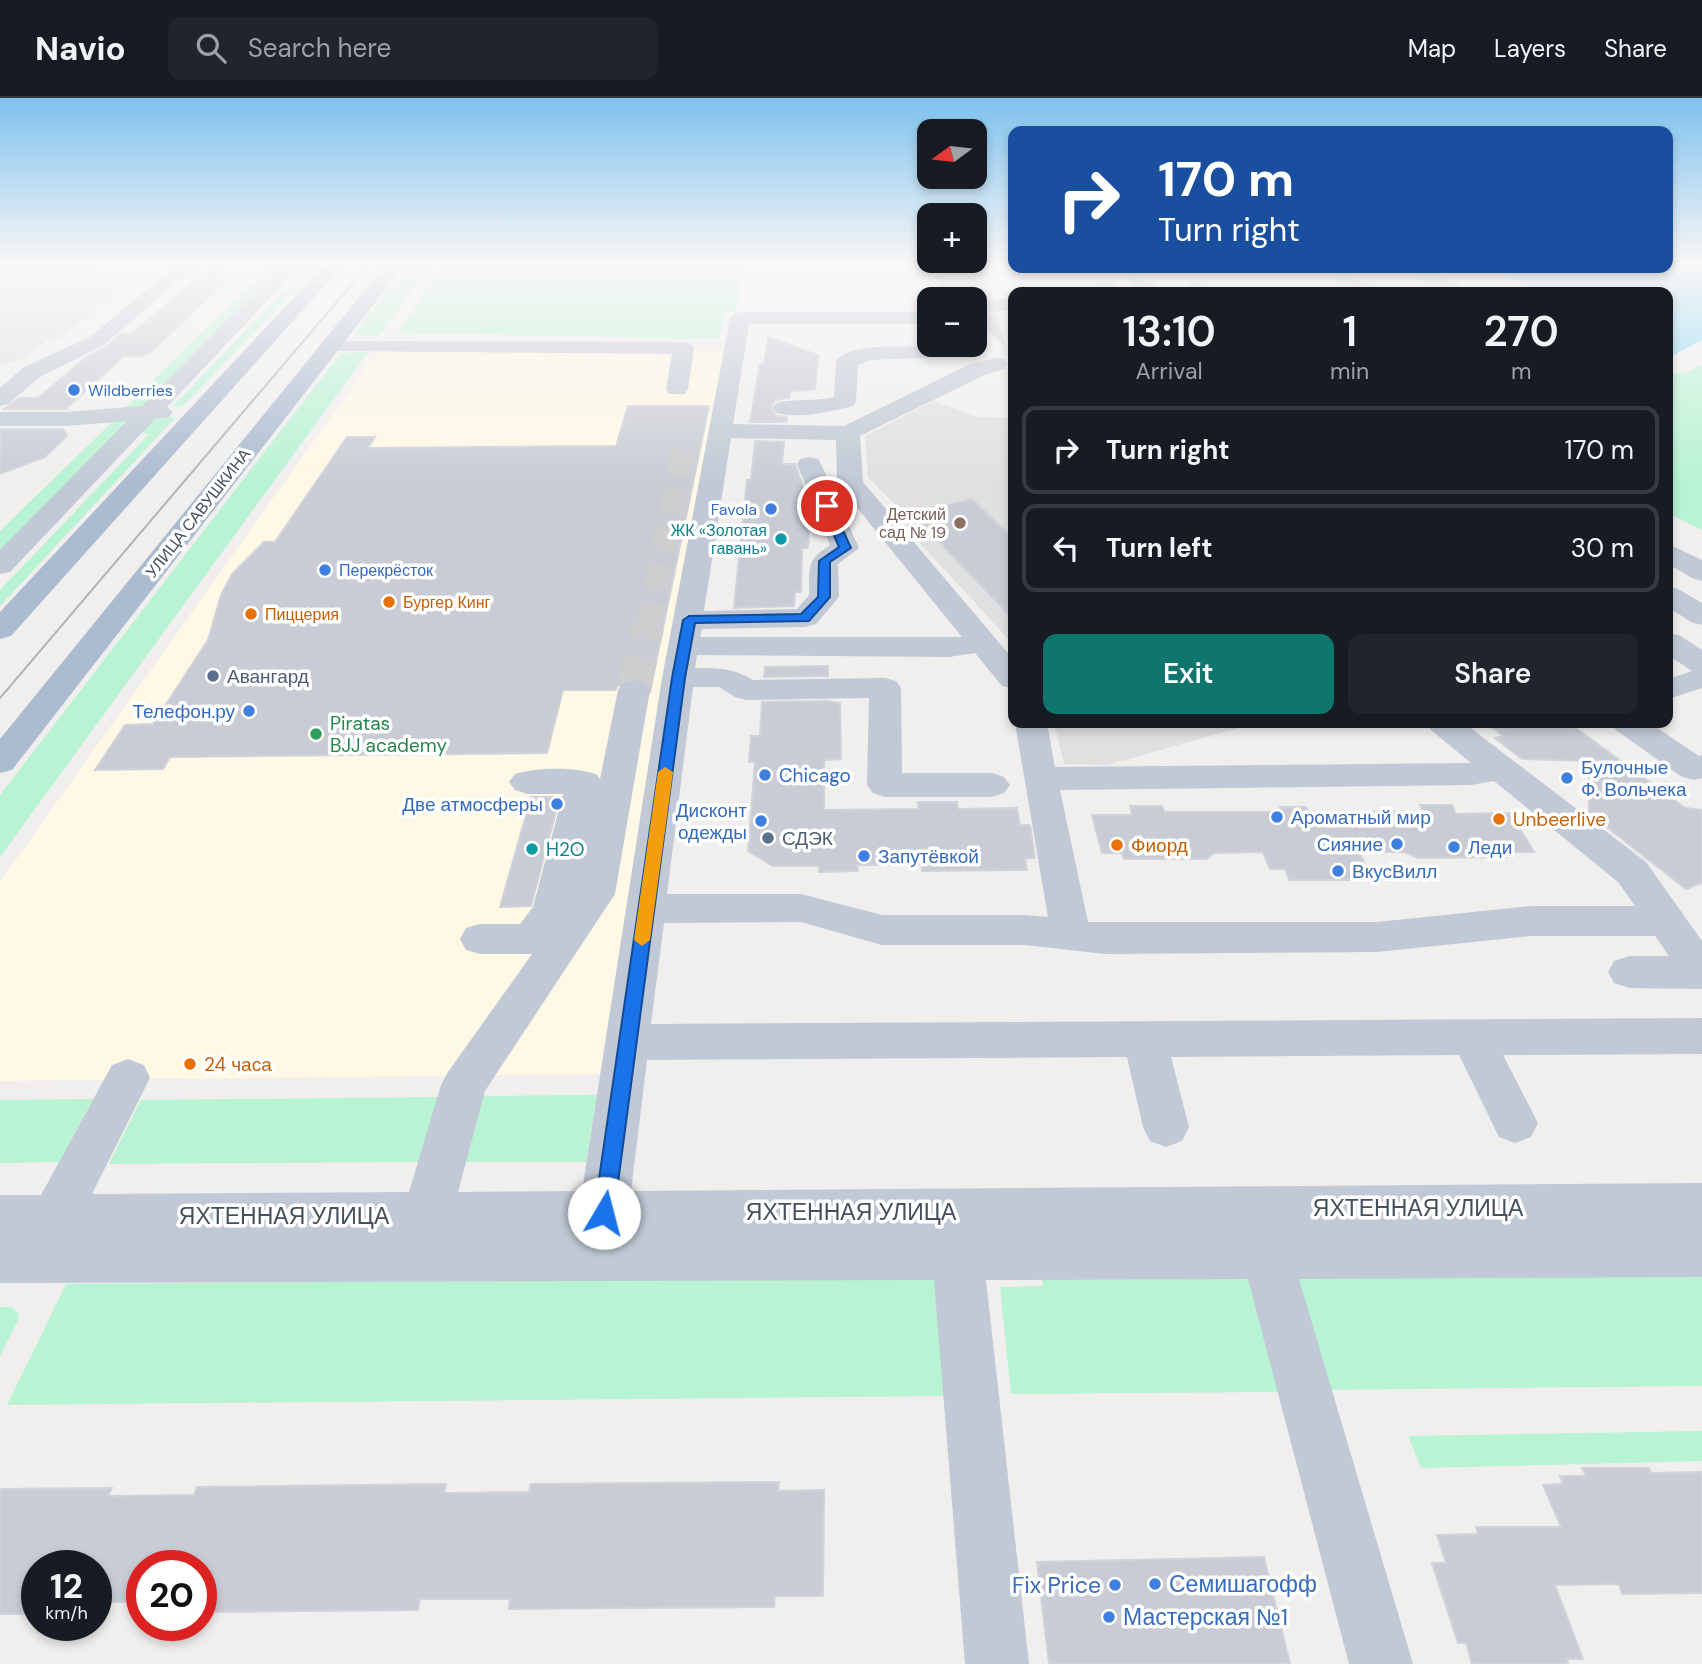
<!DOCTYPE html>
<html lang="en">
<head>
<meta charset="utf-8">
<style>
	:root { --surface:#171b24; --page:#20242c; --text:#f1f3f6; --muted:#9ea1a6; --line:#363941; --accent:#0f766e }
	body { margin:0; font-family:"DM Sans",sans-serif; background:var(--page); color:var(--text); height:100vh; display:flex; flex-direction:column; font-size:26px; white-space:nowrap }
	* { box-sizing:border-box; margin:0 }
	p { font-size:23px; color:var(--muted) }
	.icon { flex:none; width:38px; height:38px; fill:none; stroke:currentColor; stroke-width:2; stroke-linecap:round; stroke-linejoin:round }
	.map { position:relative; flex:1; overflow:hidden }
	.side { position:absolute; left:1008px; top:189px; width:665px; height:441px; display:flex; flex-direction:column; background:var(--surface); border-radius:14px; box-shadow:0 4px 10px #0003 }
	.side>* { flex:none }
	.banner { position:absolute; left:1008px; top:28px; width:665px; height:147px; border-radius:14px; box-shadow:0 4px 10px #0003; background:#1a4fa0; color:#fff; overflow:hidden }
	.needle { width:46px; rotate:255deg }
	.fabs { position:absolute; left:917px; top:21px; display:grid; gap:14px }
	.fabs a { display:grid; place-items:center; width:70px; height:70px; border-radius:14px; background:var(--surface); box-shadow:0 4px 10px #0003; font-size:35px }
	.speed { position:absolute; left:21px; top:1452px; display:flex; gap:14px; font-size:35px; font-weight:700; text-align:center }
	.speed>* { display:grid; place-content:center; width:91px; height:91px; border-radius:50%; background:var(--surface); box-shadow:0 4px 10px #0003; line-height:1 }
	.speed small { font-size:18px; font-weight:400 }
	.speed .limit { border:10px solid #d22; background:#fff; color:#111 }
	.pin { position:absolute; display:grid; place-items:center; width:60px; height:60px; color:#fff; margin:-30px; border:4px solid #fff; border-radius:50%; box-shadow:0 2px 7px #0007 }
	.me { position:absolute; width:77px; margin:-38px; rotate:8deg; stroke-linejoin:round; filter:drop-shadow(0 0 5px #0008) }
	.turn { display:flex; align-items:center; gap:24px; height:147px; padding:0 35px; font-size:32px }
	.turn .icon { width:91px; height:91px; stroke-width:2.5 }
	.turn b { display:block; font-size:49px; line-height:60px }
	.eta { display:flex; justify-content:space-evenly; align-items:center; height:119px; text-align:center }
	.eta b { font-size:42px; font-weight:600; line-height:49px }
	.action { display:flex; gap:14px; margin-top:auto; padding:14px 35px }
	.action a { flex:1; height:80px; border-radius:14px; background:var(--accent); color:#fff; font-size:28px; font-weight:600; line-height:80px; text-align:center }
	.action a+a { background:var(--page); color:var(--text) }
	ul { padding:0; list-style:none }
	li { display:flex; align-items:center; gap:21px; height:88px; margin:0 14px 10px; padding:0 21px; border:4px solid var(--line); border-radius:14px }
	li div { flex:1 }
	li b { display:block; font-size:26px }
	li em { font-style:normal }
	header { display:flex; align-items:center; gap:42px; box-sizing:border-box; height:98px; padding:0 35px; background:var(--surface); border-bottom:2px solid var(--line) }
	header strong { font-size:33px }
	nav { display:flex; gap:38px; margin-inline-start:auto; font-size:24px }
	.search { width:490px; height:63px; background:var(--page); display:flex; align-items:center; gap:18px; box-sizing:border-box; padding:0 24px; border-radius:14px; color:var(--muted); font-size:26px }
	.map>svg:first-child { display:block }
	.commercial { fill:#fef8e5 }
	.education { fill:#e2dfe0 }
	.green { fill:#b8f3d3 }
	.water { fill:#80d4f5 }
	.building { fill:#c9ccd5; stroke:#d1d3db; stroke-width:2 }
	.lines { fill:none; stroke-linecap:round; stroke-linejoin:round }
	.minor-tunnel-far1 { stroke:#ceced1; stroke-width:26; stroke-dasharray:26 13; stroke-linecap:butt }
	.minor-tunnel { stroke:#ceced1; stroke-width:34; stroke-dasharray:34 18; stroke-linecap:butt }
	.minor { fill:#c0c9d5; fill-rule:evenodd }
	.major { fill:#abbbd0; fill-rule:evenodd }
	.tram { stroke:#b0b3b9; stroke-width:2 }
	.route { fill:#1a73e8; stroke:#114b97; stroke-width:2 }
	.slow { fill:#f59e0b }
	.shop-dot { fill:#3f7fe0; stroke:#fff; stroke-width:2.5 }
	.education-dot { fill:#8d6e63; stroke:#fff; stroke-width:2.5 }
	.culture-dot { fill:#0f9aa8; stroke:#fff; stroke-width:2.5 }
	.food-dot { fill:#e8710a; stroke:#fff; stroke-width:2.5 }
	.service-dot { fill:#5c6f8a; stroke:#fff; stroke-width:2.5 }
	.leisure-dot { fill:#2e9e5b; stroke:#fff; stroke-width:2.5 }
	.labels { text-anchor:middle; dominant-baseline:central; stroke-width:7; stroke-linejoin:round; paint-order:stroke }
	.far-shop-label { font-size:16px; fill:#366cbe; stroke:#fff; text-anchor:start }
	.far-street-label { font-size:16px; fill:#44505e; stroke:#fff }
	.far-education-label { font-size:16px; fill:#785e54; stroke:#fff; text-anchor:end }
	.far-culture-label { font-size:16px; fill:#0d838f; stroke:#fff; text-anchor:end }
	.far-food-label { font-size:16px; fill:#c56008; stroke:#fff; text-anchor:start }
	.service-label { font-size:19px; fill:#4e5e75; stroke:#fff; text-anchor:start }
	.shop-label { font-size:19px; fill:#366cbe; stroke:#fff; text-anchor:start }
	.leisure-label { font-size:19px; fill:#27864d; stroke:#fff; text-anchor:start }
	.food-label { font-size:19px; fill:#c56008; stroke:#fff; text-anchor:start }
	.culture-label { font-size:19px; fill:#0d838f; stroke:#fff; text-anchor:start }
	.near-street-label { font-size:23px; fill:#44505e; stroke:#fff }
	.near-shop-label { font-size:23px; fill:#366cbe; stroke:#fff; text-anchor:start }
</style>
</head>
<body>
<header>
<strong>Navio</strong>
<div class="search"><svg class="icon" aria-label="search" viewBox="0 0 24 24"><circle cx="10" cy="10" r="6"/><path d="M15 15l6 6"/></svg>Search here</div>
<nav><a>Map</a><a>Layers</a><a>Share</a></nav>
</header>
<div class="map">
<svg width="1702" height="1566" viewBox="0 0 1702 1566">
	<rect width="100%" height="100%" fill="#f1eeee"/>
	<path class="commercial" d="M380 250 726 252 604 976 0 983V784Z"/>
	<path class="education" d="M49 166H87L127 187 60 240 48 242 21 262 0 268V178Z
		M934 303 977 319 1013 320V546L905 429 909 421 868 379 865 338Z
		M1054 625H1256L1107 667 1064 666Z"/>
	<path class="green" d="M271 166H285L146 308 123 312Z
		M310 166H320L183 308 172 309Z
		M409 166H432L378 239 354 236Z
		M446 166H743L736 214 726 211 719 241 397 235Z
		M352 254H368L0 759V697L340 256Z
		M1702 267V432L1668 415V275H1683Z
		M154 318 176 319 0 508V492L149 336 137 334Z
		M135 320 0 456V433L115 321Z
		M597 997 586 1064H462L480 998Z
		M444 999 423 1064 109 1066 141 1002Z
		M93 1001 59 1064 0 1065V1002Z
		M1702 1173V1288L1322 1292 1289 1176Z
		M1251 1174 1282 1294 1011 1296 1000 1189 1043 1188 1041 1177Z
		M940 1179 948 1298 7 1307 66 1186Z
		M0 1209H11L19 1216 17 1224 0 1258Z
		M1702 1333V1363L1421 1370 1408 1338Z"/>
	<path class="water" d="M1668 166H1702V242L1668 260V194H1528L1515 180 1496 170H1668Z"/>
	<path class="building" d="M937 166H983L992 200 949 201 942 195Z
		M214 167 228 182 151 254 143 258H124L66 311H4L19 300H38L86 259 106 249 121 236H131Z
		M996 216 1004 246 975 222V219Z
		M768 239 818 257 815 291 790 294 789 300 775 302 771 309 776 318 787 319 786 324H750L760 266H764Z
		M628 308H709L651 588 646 582 633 579 621 583 615 592H563L547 655 170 659 163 671 95 672 125 627 153 626 208 542 221 497 232 476 264 444H275L347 339H375L368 350 616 348Z
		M0 331H63L67 338 45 359 0 376Z
		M755 343 784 344 782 366H795L804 391V415H808L809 444 807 450H802L801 494H795L794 508 734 510 747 382H751Z
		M972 401 1013 441V521L918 422 946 415 939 409Z
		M828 568V578L764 579 765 569Z
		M827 603 840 605 841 661 824 662V712L919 711 918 704H957L958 711 1017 710 1020 727H1030L1035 760H1025L1027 772 922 773V767H857L858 773 819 774V768H773L748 753 755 664H749L751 638H760L762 604Z
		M1486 625H1569L1685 710 1702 712V785L1686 791 1589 715V663L1522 661 1495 640 1503 638Z
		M531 699H560L531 808 500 809Z
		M1420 707H1452L1456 716 1510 715 1534 754H1514L1510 759 1418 760 1405 754H1359L1367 771H1350L1355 782H1289L1285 771H1270L1263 754 1214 755 1207 761H1124L1122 755H1102L1092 717H1132L1130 708H1162L1164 714H1282L1280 709H1306L1308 714 1423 713Z
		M1582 1370H1649L1651 1375 1702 1374V1495L1622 1496 1619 1486 1555 1487 1583 1561H1567L1568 1566H1472L1466 1545H1458L1432 1465H1446L1437 1437 1478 1436 1476 1429H1561L1543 1387 1563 1386 1560 1378H1586Z
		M779 1384 778 1393 824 1392 823 1498H775L774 1509 509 1511 510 1501H420L418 1512 201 1514V1468H142V1504H96V1468H37V1516H0V1391L112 1390 108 1398 194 1397 197 1389 446 1386 444 1395 529 1394 531 1386Z
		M1264 1459 1290 1566H1049L1037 1464Z"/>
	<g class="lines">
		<path class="minor-tunnel-far1" d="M647 530 687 342"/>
		<path class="minor-tunnel" d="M634 592 647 528"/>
		<path class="minor" d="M6 166H38L35 170 0 179V167Z
			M178 166H198L104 247 40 279 8 306 0 308V290L24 269 90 239Z
			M283 166H302L167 309 173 314 169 319 155 321 10 474 0 476V452L127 323 66 328H0V314H66L142 308Z
			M1110 170H1131L1166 194H1143Z
			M1314 170H1337L1379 190 1382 194H1358L1317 174Z
			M1398 170H1422L1457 184 1459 188 1457 192H1443L1401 174Z
			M1196 182 1216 194H1193L1187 188Z
			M1108 184 1115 186 1124 194H1074L1077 190Z
			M1013 199V211L975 217V205Z
			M740 214H929V226H749L733 326 844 328 968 267 996 260 1004 261 1007 266 1004 271 984 277 860 338 863 384 1013 561V590L1002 588 975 555 949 559 697 557 695 570C719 570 733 570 753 582L885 580 896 583 901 590 902 675H992L1004 679 1010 687 1004 695 992 699H885L873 695 867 687 869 600 746 602 735 599 719 589H693L667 796H801L882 817H1025L1048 819 1015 625H1047L1055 669 1471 665 1431 632 1426 625H1464L1646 764 1702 843V891L1629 890 1614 885 1608 874 1614 863 1629 858H1669L1655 838H1532L1377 854 1105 856 1025 847H882L801 824 664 825 651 926 1702 920V956L1503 957 1538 1025 1531 1039 1515 1045 1499 1039 1459 957 1171 959 1189 1029 1182 1043 1166 1049 1150 1043 1143 1029 1127 959 647 962 631 1093 1702 1085V1131H1607H1702V1179L1299 1181 1413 1566H1349L1248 1181 986 1182 1029 1566H965L934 1182 0 1185V1097H41L112 967 128 961 144 967 150 980 92 1096 409 1094 441 987 448 974 532 856H480L466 852 460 841 466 830 480 826H520L533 809 563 696H527L515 692 509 684 515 676C539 669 572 669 596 676L600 681 618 592 623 585 634 582 645 585 650 592 615 796 485 993 458 1094 582 1093 662 580 730 220 733 216ZM731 340 836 342 837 385 962 539H700L702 531 805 529 816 526 839 499 838 466 859 450 821 366 818 361 809 359 800 361 797 366 830 447C805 463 810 470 809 497L797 511 704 513ZM1494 683 1618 784 1635 808H1532L1377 824H1088L1060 692 1471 687Z
			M330 243 684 244 691 246 694 250 688 291 685 296H669L666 291 672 256 323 253 320 249 323 245Z
			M929 243V247H947L944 259 870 262 858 267 856 303 853 308C828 314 802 321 776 315L773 310 776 305C795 300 815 304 834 299L836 263C850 244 904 249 927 249Z
			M1668 446 1702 462V483L1692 480 1668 466Z
			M1668 488 1678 491 1702 505V527L1691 524 1668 509Z
			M1668 535 1679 537 1702 552V590L1668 601V581L1692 573 1668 557Z
			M1611 625H1650L1699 658 1702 657V680L1694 682 1682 679 1616 632Z"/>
		<path class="major" d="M325 166H344L11 538 0 541V514Z
			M386 166H405L12 672 0 675V641Z"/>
		<path class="tram" d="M0 600 369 166"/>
	</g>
	<linearGradient id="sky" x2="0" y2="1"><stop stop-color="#7ec1ed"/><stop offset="0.43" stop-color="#f9f7f7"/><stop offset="1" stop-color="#f9f7f7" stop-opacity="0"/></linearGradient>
	<rect width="1702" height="385" fill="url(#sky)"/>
	<path class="route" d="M827 405 832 408 851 450 830 464V499L809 523 695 525 685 580 614 1115 611 1122 604 1125 597 1122 594 1115 672 580 683 522 689 518 801 516 818 499 819 463 839 449 821 408Z"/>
	<path class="slow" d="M665 669 673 674 650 842 642 848 634 842 658 674Z"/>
	<g class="shop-dot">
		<circle cx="74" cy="292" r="7"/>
		<circle cx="771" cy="411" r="7"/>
		<circle cx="325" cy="472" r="7"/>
		<circle cx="249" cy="613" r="7"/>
		<circle cx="765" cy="677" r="7"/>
		<circle cx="1567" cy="680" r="7"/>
		<circle cx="557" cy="706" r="7"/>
		<circle cx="1277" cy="719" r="7"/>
		<circle cx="761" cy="723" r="7"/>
		<circle cx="1397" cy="746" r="7"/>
		<circle cx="1454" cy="749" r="7"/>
		<circle cx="864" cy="758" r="7"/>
		<circle cx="1338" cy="773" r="7"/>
		<circle cx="1155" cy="1486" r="7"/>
		<circle cx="1115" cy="1487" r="7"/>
		<circle cx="1109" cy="1519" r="7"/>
	</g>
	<circle class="education-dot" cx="960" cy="425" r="7"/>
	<g class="culture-dot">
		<circle cx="781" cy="441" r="7"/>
		<circle cx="532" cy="751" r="7"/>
	</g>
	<g class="food-dot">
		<circle cx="389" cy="504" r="7"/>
		<circle cx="251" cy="516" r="7"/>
		<circle cx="1499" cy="721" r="7"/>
		<circle cx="1117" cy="747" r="7"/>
		<circle cx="190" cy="966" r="7"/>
	</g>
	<g class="service-dot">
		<circle cx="213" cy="578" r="7"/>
		<circle cx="768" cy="740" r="7"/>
	</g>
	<circle class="leisure-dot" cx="316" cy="636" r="7"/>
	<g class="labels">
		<g class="far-shop-label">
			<text x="88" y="292">Wildberries</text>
			<text x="757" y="411" text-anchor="end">Favola</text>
			<text x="339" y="472">Перекрёсток</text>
		</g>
		<g class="far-street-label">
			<text transform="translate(198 415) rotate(-52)">УЛИЦА САВУШКИНА</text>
		</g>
		<g class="far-education-label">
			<text x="946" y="416">Детский<tspan x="946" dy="18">сад № 19</tspan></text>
		</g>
		<g class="far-culture-label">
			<text x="767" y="432">ЖК «Золотая<tspan x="767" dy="18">гавань»</tspan></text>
		</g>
		<g class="far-food-label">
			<text x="403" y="504">Бургер Кинг</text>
			<text x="265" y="516">Пиццерия</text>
		</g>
		<g class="service-label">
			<text x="227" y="578">Авангард</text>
			<text x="782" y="740">СДЭК</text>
		</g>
		<g class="shop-label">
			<text x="235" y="613" text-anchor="end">Телефон.ру</text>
			<text x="1581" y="669">Булочные<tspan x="1581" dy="22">Ф. Вольчека</tspan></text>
			<text x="779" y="677">Chicago</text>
			<text x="543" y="706" text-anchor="end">Две атмосферы</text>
			<text x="747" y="712" text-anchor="end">Дисконт<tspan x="747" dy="22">одежды</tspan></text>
			<text x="1291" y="719">Ароматный мир</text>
			<text x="1383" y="746" text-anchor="end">Сияние</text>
			<text x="1468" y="749">Леди</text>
			<text x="878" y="758">Запутёвкой</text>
			<text x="1352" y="773">ВкусВилл</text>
		</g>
		<g class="leisure-label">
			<text x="330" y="625">Piratas<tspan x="330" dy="22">BJJ academy</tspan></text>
		</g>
		<g class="food-label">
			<text x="1513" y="721">Unbeerlive</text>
			<text x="1131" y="747">Фиорд</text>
			<text x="204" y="966">24 часа</text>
		</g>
		<g class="culture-label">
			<text x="546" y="751">H2O</text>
		</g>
		<g class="near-street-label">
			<text x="1418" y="1110">ЯХТЕННАЯ УЛИЦА</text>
			<text x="851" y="1114">ЯХТЕННАЯ УЛИЦА</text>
			<text x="284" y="1118">ЯХТЕННАЯ УЛИЦА</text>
		</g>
		<g class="near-shop-label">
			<text x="1169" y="1486">Семишагофф</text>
			<text x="1101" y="1487" text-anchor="end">Fix Price</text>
			<text x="1123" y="1519">Мастерская №1</text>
		</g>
	</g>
</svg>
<div class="fabs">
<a><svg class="needle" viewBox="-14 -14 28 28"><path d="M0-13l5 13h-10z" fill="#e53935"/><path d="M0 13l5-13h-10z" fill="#9ea1a6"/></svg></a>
<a>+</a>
<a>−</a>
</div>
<div class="speed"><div>12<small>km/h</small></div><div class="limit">20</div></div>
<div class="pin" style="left:827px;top:408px;background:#d93025"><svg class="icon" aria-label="arrive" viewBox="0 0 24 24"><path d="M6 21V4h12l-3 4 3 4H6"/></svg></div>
<svg class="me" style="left:604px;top:1115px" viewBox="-20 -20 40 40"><circle r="19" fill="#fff"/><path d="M0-13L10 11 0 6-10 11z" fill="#1a73e8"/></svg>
<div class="banner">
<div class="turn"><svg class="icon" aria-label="right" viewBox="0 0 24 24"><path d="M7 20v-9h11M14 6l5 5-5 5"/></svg><div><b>170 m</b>Turn right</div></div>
</div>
<section class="side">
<div class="eta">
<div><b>13:10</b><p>Arrival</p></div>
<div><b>1</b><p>min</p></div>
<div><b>270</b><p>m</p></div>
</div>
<ul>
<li><svg class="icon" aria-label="right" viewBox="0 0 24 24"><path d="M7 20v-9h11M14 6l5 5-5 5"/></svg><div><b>Turn right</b></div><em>170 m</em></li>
<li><svg class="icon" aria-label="left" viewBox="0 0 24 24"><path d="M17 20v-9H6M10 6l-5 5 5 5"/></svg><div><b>Turn left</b></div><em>30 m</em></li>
</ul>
<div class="action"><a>Exit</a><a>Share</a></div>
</section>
</div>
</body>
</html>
